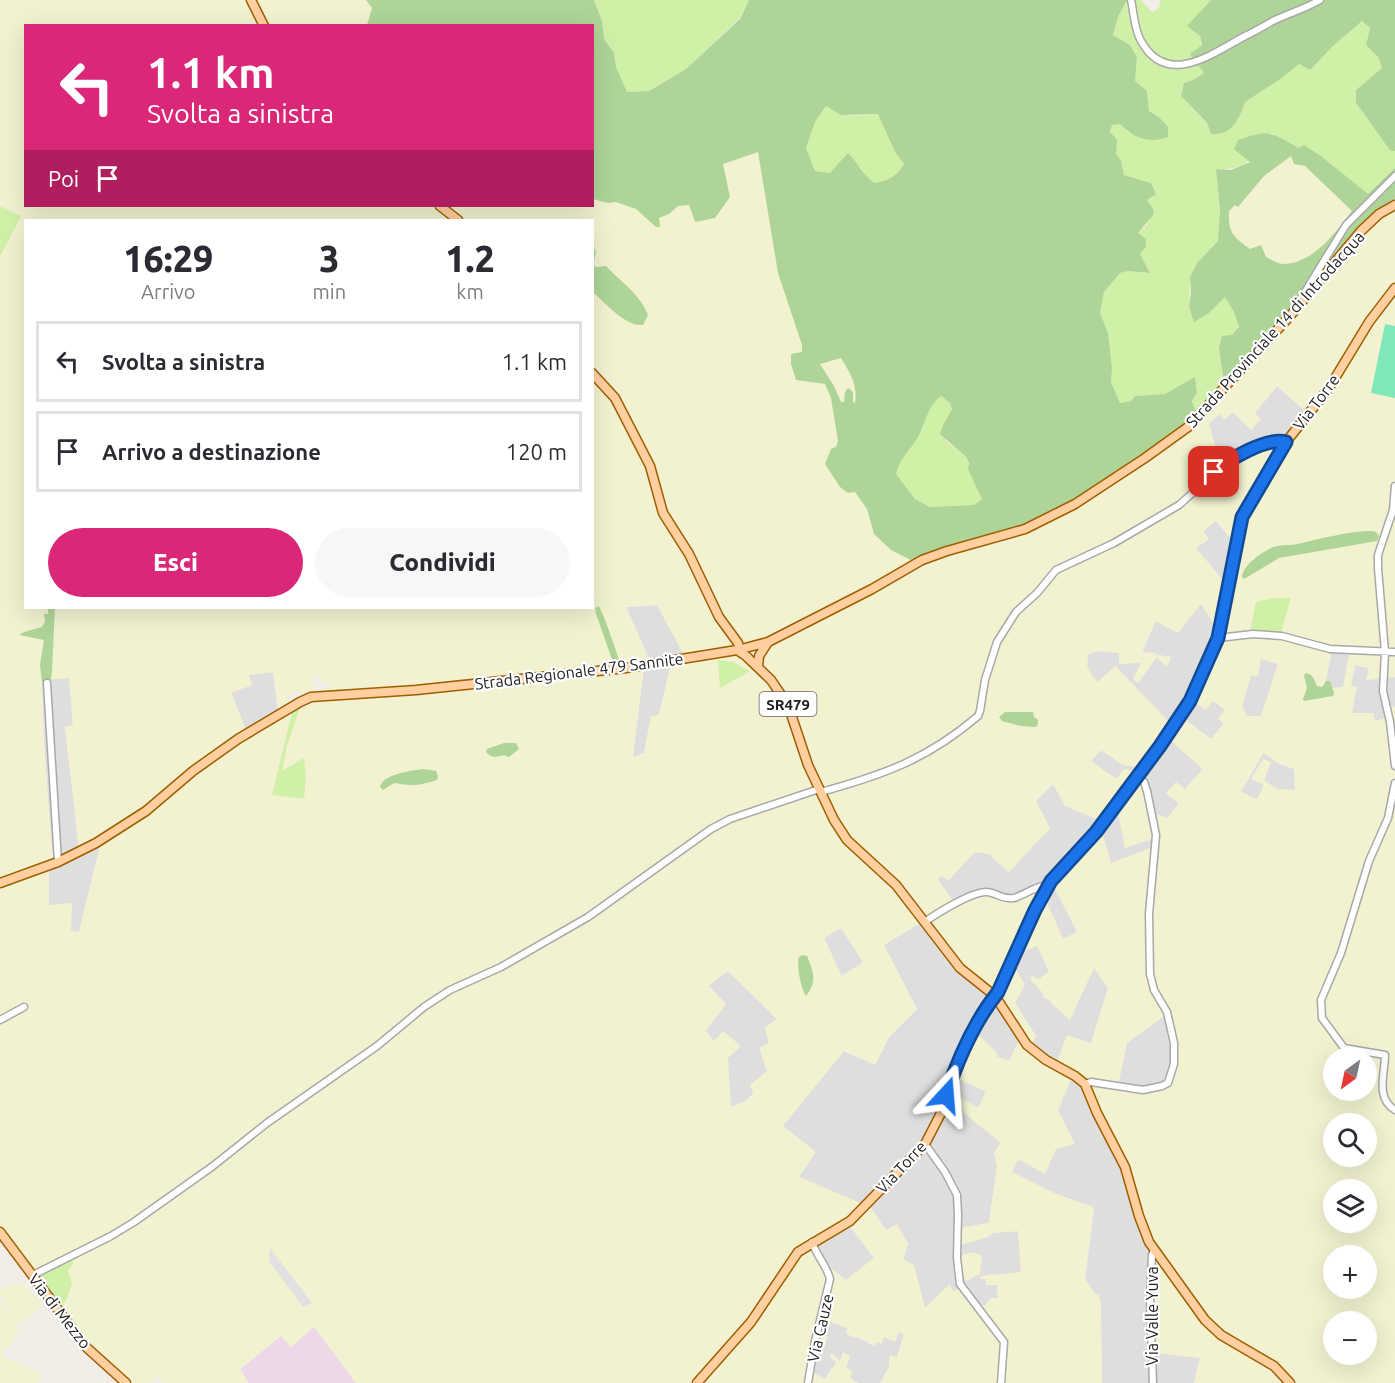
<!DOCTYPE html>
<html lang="it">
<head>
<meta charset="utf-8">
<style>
	:root { --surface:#fff; --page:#f7f7f7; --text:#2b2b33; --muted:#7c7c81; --line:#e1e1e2; --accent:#db2777 }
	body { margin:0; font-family:Ubuntu,sans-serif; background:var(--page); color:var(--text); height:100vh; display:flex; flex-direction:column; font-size:22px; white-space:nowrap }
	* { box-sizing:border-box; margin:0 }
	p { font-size:20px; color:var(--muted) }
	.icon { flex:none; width:33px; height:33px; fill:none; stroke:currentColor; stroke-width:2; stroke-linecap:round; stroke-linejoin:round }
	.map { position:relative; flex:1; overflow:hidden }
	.panel { position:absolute; left:24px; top:219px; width:570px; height:390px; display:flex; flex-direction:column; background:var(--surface); border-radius:0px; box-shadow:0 6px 24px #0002 }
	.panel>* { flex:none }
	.hud { position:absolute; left:24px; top:24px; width:570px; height:183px; border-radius:0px; box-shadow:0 6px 24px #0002; background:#db2777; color:#fff; overflow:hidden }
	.needle { width:39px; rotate:213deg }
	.fabs { position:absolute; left:1323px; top:1047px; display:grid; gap:12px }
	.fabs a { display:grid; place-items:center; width:54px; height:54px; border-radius:50%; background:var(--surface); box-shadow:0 6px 24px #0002; font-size:30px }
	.pin { position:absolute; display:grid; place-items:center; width:51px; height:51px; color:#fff; margin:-26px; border-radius:12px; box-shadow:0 3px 9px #0006 }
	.me { position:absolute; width:66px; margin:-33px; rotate:19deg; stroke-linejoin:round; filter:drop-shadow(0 0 4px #0008) }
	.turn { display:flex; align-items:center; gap:21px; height:126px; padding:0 24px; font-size:27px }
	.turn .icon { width:78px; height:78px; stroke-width:2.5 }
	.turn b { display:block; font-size:42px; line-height:51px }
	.then { display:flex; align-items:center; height:57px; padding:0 24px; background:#0003; gap:12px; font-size:22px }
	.eta { display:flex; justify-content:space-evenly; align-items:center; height:102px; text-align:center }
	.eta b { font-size:36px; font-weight:800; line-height:42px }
	.cta { display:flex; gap:12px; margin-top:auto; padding:12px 24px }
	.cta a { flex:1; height:69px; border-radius:36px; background:var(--accent); color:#fff; font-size:24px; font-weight:800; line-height:69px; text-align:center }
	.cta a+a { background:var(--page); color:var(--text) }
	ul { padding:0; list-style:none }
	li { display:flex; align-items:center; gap:18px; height:81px; margin:0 12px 9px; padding:0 12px; border:3px solid var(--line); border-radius:0px }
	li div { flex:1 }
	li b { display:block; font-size:22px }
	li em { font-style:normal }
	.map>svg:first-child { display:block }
	.residential { fill:#dfdede }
	.industrial { fill:#ecd8e9 }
	.farmland { fill:#f2f2d1; fill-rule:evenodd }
	.grass { fill:#d0f0a8 }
	.forest { fill:#aed597; fill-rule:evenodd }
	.pitch { fill:#7ee8b8 }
	.parking { fill:#e1e1e1 }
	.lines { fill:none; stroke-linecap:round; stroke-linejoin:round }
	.minor-casing { stroke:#a8a8a8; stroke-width:9 }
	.major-casing { stroke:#9e5f00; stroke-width:11 }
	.minor { stroke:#fff; stroke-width:6 }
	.major { stroke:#ffcf9f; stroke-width:8 }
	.route-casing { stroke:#114b97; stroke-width:15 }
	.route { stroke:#1a73e8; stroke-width:10 }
	.labels { text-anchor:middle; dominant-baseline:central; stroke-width:4.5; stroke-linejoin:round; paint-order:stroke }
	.shield { fill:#fff; stroke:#646464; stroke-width:1.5 }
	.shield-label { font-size:15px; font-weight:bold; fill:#212121 }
	.street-label { font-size:16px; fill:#212121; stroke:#fff }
</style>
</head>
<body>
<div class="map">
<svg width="1395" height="1383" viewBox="0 0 1395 1383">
	<rect width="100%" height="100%" fill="#f2ede7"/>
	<path class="residential" d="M1277 386 1306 412 1283 440 1220 466 1209 423 1219 414 1233 412 1250 429 1255 413Z
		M1216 521 1234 542 1226 584 1196 548 1209 539 1203 531Z
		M1201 603 1216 628 1197 678 1183 708 1171 724 1115 666 1098 682 1092 676 1087 666 1088 655 1097 651 1120 653 1119 664 1142 662 1156 653 1142 652 1156 621Z
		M657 605 684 655 650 661 626 607Z
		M1332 651 1349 653 1351 685 1355 665 1369 668 1366 680 1395 677V708L1393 706 1392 716 1375 721 1352 713 1356 686 1323 689Z
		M1260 659 1278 664 1261 717 1247 716 1242 707 1251 675 1258 676Z
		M671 664 659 715 651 717 644 753 633 757 644 667Z
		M273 672 278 711 246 730 231 692 252 685 248 675Z
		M69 677 73 725 65 727 79 849 53 861 46 785 42 683 45 680Z
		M1213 700 1225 710 1224 723 1211 739 1183 718 1193 701Z
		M1169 739 1203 769 1185 789 1166 793 1179 803 1167 818 1154 814 1116 779 1091 761 1101 750 1123 765Z
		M1263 753 1280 764 1294 769 1295 790 1277 789 1263 780 1251 778 1264 785 1257 800 1241 792Z
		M1053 784 1117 807 1153 838 1154 847 1111 863 1099 824 1049 877 1077 932 1063 939 1044 896H1011L953 901 937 879 942 876 949 880 975 851 989 854 1008 872 1036 801Z
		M98 845 99 850 79 932 71 931V928L49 906V868Z
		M922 922 989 992 1021 1040 1017 1044 1010 1061 997 1057 986 1092 979 1108 1001 1143 994 1153 997 1166 989 1223 959 1228 960 1245 987 1237 993 1233 1018 1231 1021 1272 986 1279V1285H997L998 1298H991L985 1306 972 1303 953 1292 950 1285 925 1308 914 1269 903 1259 908 1244 897 1224 887 1230 874 1258 846 1280 828 1266 818 1253 811 1239 818 1235 798 1177 816 1152 782 1126 844 1051 875 1065 889 1037 917 1009 884 945Z
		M841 928 864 962 841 976 823 938Z
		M1037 946 1049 971 1039 980 1030 979 1042 992 1045 999H1049L1053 1005 1094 967 1108 988 1091 1044 1056 1064 1031 1045 1036 1036 1015 1003 1013 964 1019 950 1029 949Z
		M728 971 777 1019 765 1028 769 1043 767 1071 750 1085 754 1093 745 1101 731 1107 714 1041 705 1031 726 1004 708 986Z
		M1165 1015 1170 1032 1173 1064 1167 1083 1148 1088 1118 1085 1127 1043Z
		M1072 1077 1079 1081 1114 1149 1156 1256 1200 1358 1194 1383H1102L1099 1294 1096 1295 1085 1279 1094 1208 1056 1194 1011 1172 1018 1158 1058 1110Z
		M823 1319 848 1328 846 1333 854 1338 855 1336 874 1346 876 1341 884 1337 899 1332 904 1335 897 1357 890 1355 889 1367 880 1383H858L850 1378 846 1368 837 1361 834 1369 832 1368 825 1379 812 1372Z"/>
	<path class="industrial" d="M314 1326 356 1383H249L239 1370 281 1336Z"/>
	<path class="farmland" d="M0 0H366L372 8 367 25 26 26V206H592L593 199 608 203 616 202 636 209 641 213 659 218 669 214 678 206 730 197 723 164 758 151 778 273 802 345V352L791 354V364L796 380 825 384 831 398 838 441 836 448 825 464 840 487 855 492 867 509 874 534 891 550 913 561 1025 529 1361 231 1394 205 1391 200H1395V677L1366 680 1369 668 1355 665 1351 686H1357L1352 713H1373L1375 721 1392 716 1389 707 1393 706 1395 708V1383H1294L1285 1372 1212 1323 1152 1241 1091 1089 1056 1064 1067 1035 1091 1043 1108 988 1094 968 1070 1020 1053 1005 1049 999H1045L1042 992 1030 979 1032 976 1039 979 1049 971 1037 946 1019 950 1013 964 1025 985 1015 1003 1036 1036 1031 1045 997 994 966 971 849 838 837 818 811 764 795 715 760 665 755 644 684 655 657 605 626 607 650 661 451 683 325 693 324 689 329 688V682L322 683 320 677 316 676 312 677 315 693 304 697 298 690 294 692 288 696 290 704 278 711 273 672 249 675 252 685 231 693 246 730 144 809 79 849 65 727 73 725 69 678 45 680 42 683V718L53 861 0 880ZM26 220H592V608H26ZM1277 386 1306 412 1283 440 1220 465 1209 423 1219 414 1224 420 1233 412 1251 430 1261 419 1255 413ZM1216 521 1234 542 1225 584 1196 548 1209 539 1203 531ZM1201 604 1216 627 1197 678 1183 708 1171 724 1115 666 1098 682 1092 676 1087 666 1088 655 1097 651 1119 653V664L1141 663 1133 679 1138 683 1157 657 1167 667 1171 657 1142 652 1155 621 1178 633ZM1332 651 1349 653 1343 687 1324 689ZM1261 659 1278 664 1261 716H1247L1242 707 1251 675 1258 676ZM1193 701 1206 710 1213 701 1225 710 1218 719 1224 723 1211 739 1183 718ZM1169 739 1203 769 1185 789 1176 782 1166 793 1179 804 1167 818 1154 814 1145 781 1136 772 1124 769 1116 779 1091 761 1101 750 1123 765 1139 768ZM1263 753 1280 764 1294 769 1295 790 1277 789 1264 781 1271 762 1263 759 1251 779 1264 785 1257 799 1241 792ZM1053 784 1065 806 1106 823 1117 808 1125 848 1153 839 1154 847 1111 863 1099 823 1049 877 1077 932 1063 939 1044 896 1043 883 1011 896 987 889 953 901 938 879 942 876 948 880 975 852 989 854 1009 872 1050 828 1036 801ZM1165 1015 1174 1051 1173 1064 1167 1083 1137 1088 1118 1085 1127 1043ZM1334 1058H1366V1090H1334ZM1334 1124H1366V1156H1334ZM1334 1190H1366V1222H1334ZM1334 1256H1366V1288H1334ZM1334 1322H1366V1354H1334Z
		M1291 155 1305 166 1352 211 1328 242 1302 260 1281 264 1266 257 1261 245 1250 249 1233 236 1229 226V211L1235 205 1238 207 1264 176Z
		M841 358 854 382 857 390 855 403 853 402 854 396 845 392 844 402H841L834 386 820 364Z
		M736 654 744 658 784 704 832 821 922 922 884 945 917 1009 889 1037 875 1065 844 1051 783 1126 816 1152 799 1177 863 1204 838 1227 812 1239 818 1252 828 1266 846 1280 874 1258 848 1224 869 1205 886 1230 897 1224 908 1244 903 1259 914 1265 925 1308 950 1284 953 1292 961 1287 972 1303 985 1306 991 1298H998L997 1285H986V1279H980V1276L1021 1272 1018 1231 993 1233 988 1237 960 1245 959 1228 989 1223 997 1166 994 1153 1001 1143 954 1105 960 1097 978 1108 986 1092 954 1077 975 1031 998 1054 997 1057 1009 1061 1017 1044 1021 1040 1072 1077 1058 1110 1075 1144 1056 1149 1045 1174 1018 1159 1012 1172 1056 1194 1094 1207 1085 1279 1096 1295 1099 1294 1101 1304 1102 1383H880L889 1367 890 1355 897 1357 904 1335 899 1332 895 1342 884 1337 881 1344 876 1342 875 1346 856 1336 854 1338 846 1333 847 1328 823 1319 820 1333 828 1337 821 1352 816 1350 812 1372 825 1379 837 1362 830 1358 832 1353 840 1361 843 1352 850 1356 846 1368 852 1371 850 1378 858 1383H710L706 1375 698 1383H356L314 1327 291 1347 281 1336 240 1369 249 1383H164L158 1376 150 1383H128L86 1347 59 1309 67 1298 72 1283 68 1271 73 1265 30 1271 0 1231V886L49 868V905L72 903 71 931 79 932 99 850 98 845 212 759 293 708 272 795 304 799 303 759 282 772 287 746 301 704 312 699 644 667 633 757 644 753 651 716 659 715 671 664ZM841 928 863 962 842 976 824 938ZM728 971 777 1019 765 1028 769 1043 759 1048 767 1071 750 1086 754 1094 745 1101 731 1107 728 1058 741 1046 723 1031 714 1041 706 1031 726 1004 708 986Z
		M968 1253H976L982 1256 980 1274 967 1281 962 1277 960 1270 959 1256Z
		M1156 1256 1203 1321 1265 1362 1287 1383H1194L1200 1358 1155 1353 1153 1302V1261Z
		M25 1283 42 1307 16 1326 18 1332 8 1348 1 1355 43 1375 36 1383H0V1299L9 1314 11 1313 0 1294V1289L13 1284Z"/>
	<path class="grass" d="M594 0H749L740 18 686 69 649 91 626 92 616 67 614 53 604 39 602 21Z
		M1127 0H1141L1152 12 1159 8 1161 0H1211L1188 26 1200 36 1204 73 1195 79 1184 83 1181 96 1207 124 1211 134C1234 127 1238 125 1245 102L1282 78 1299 64 1310 70 1333 46 1362 21 1370 28 1366 45 1378 57 1382 68 1356 90V103C1368 118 1378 135 1391 150L1395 151V168L1368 195 1321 156 1304 145 1298 148 1271 133C1253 157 1249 170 1216 169L1220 210 1218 242 1197 263 1190 277 1189 307 1194 321 1208 314 1225 296 1234 312 1239 328 1219 348 1224 383 1195 410 1192 401 1197 393 1195 378 1165 394 1135 396 1131 401 1120 403 1111 382 1112 370 1100 313 1104 292 1120 273 1128 271 1150 273 1140 254 1146 247 1138 233 1147 225 1153 209 1147 200 1151 183 1124 175C1120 159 1107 142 1112 124H1120L1129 133 1160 118 1149 111 1147 91 1135 81 1137 57 1130 45 1113 35 1118 17Z
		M826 106 851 116 878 114 895 152 904 164C897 176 888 181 874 183L864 176 861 167 830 173 815 171 806 148 815 122Z
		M0 206 21 216 1 255H0Z
		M941 395 950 403 952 409 943 425 946 441 966 457 982 500 974 505 930 507 915 499 896 474C902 453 913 449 920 433 927 418 928 406 941 395Z
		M1274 598H1291L1281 633 1250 632 1256 602Z
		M718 660 733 662 750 671 720 688Z
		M301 704 287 746 282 771 304 758 306 777 304 799 272 795 293 708Z
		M72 1258 73 1264 68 1271 72 1283 67 1298 61 1308 34 1277Z"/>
	<path class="forest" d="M366 0H594L602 21 604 39 614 53 616 67 627 92 649 91 686 69 740 19 749 0H1127L1118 17 1113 35 1130 45 1137 57 1135 81 1147 91 1149 111 1160 118 1168 127V137C1149 144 1134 138 1120 124L1112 125 1110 132 1117 140 1116 154 1121 161 1124 175 1151 183 1156 194 1147 200 1153 209 1154 214 1138 233 1146 239V247L1140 254 1150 273 1128 271 1120 273 1104 292 1100 313 1108 333 1112 370 1111 382 1120 403 1131 401 1135 396 1165 394 1195 377 1197 393 1192 401 1195 410 1224 383 1219 348 1222 336 1232 335 1239 327 1234 312 1225 297 1208 314 1194 322 1189 307 1191 292 1190 277 1197 263 1218 241 1220 210 1216 169 1231 170 1250 162 1234 149 1238 140C1268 130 1270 131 1298 148L1304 145 1321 156 1368 194 1395 168V200L1392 201 1394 205 1379 214 1198 417 1145 458 1025 529 913 561 891 550 874 534 867 509 855 492 848 493 840 487 825 464 831 449 836 447 838 441 831 398 825 384 796 380 791 364V354L802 352V345L778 273 758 152 723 164 730 197 715 218 695 222 689 205 678 206 669 214 659 218 660 227H656L636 209 616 202 608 203 593 199 592 26 367 25 372 8ZM826 106 841 115 878 114 895 152 904 164C897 176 888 181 874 183 863 175 858 163 848 153L830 173 815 171 806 148 815 122ZM1291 156 1294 164 1305 166 1352 211C1336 232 1313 264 1283 264 1277 264 1271 259 1266 257L1261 245 1250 249C1233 236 1228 233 1229 211L1235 205 1238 207 1264 176ZM841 358C850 373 858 385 855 403L853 402V392L848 388 845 392 844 402H841L834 386 820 364ZM941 396 950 403 952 409 943 425 940 434 966 457 969 463 968 469 982 499 974 505 930 507 915 499 896 474C902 453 913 449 920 433 927 418 928 406 941 396Z
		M1211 0H1395V151H1391C1378 135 1368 118 1356 103V90L1382 68 1378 57 1366 45 1370 28 1362 21 1333 46 1310 70 1299 64 1282 78 1245 102C1240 119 1231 136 1211 134L1207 123 1181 96 1184 83 1195 79 1204 73 1190 54 1202 45 1200 36 1187 26Z
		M593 243 596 253 593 264 596 267 606 266C621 282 640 294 648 315L643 325C626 327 605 303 593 292Z
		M1371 531 1376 532 1379 536 1377 541 1279 558 1244 579 1242 577C1243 565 1261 553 1271 548 1279 544 1289 546 1298 544 1323 538 1345 532 1371 531Z
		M599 606C607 623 613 642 619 660L618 664 614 665 596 614 595 608Z
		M48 608H55L52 671 51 680H45L42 683 40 665 44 640 19 635 24 632 42 627 45 622 44 614H48Z
		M1306 673C1314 675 1314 680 1317 686L1322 687 1326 681H1330L1334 693 1333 696 1304 701 1303 699 1307 688 1304 675Z
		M1005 712H1033L1034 717 1038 720V724L1036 727 1021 726 1002 721 999 717Z
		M504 743H516L519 749 509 757 504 755C495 757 493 759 486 752L487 749Z
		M423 769 436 771 438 776 437 780C419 786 412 786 394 783L383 790 380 787C383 774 410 771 423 769Z
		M802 955 807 956C814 973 817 982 806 996 801 989 796 965 799 957Z"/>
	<path class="pitch" d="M1385 324 1395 326V398L1371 393Z"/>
	<path class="parking" d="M270 1248 312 1303 303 1307 269 1261Z"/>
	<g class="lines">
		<g class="minor-casing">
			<path id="minor" d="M1131 0C1134 13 1134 29 1141 41 1167 88 1212 54 1245 36 1254 32 1264 26 1273 21 1289 13 1305 9 1320 0
				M1300 300 1346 225 1395 176
				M1395 486 1393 510 1378 555V568L1385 652 1383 691 1390 722 1395 766
				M1218 638 1253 634 1282 636 1330 649 1395 652
				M47 683 58 862
				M1395 783 1388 818 1369 861 1341 953 1321 1000 1322 1018 1344 1048 1385 1055C1385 1074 1375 1098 1395 1110
				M821 792C883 775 928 759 978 716L980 711 985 680 997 642 1016 612 1037 593 1056 570 1114 543 1179 505 1231 459 1268 444 1278 441 1286 442
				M925 922C937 913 973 891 987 892 997 893 1003 900 1014 898 1027 894 1035 886 1048 885
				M0 1020 24 1007
				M1085 1084 1091 1082 1143 1090 1162 1086 1168 1083 1174 1064V1043L1167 1012 1154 990 1150 974 1149 914 1156 835 1147 791 1144 782 1137 775
				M925 1144 945 1172 957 1195 958 1215 957 1258 960 1284 1004 1342 1001 1383
				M33 1275 111 1236 134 1222 213 1166 267 1123 377 1046 424 1007 450 990 501 967 588 917 711 829 730 819 819 789
				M808 1383 815 1341 830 1279C827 1266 816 1255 812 1242
				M1153 1383 1150 1300 1152 1255 1154 1250"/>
		</g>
		<g class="major-casing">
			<path id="major" d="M251 0 264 26
				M440 206 458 220
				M592 373 615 398 650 466 663 513 689 554 719 617 738 643 740 651 745 648 768 642
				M758 667 759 656 768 642 872 589 922 560 947 551 1025 529 1075 504 1145 458 1188 427 1290 316 1361 231 1379 214 1395 205
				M0 883 58 862 96 843 146 811 193 771 238 739 300 702 311 697 416 690 626 668 737 650 746 656 771 680 788 705 808 765 834 820 847 840 896 885 960 968 995 996 1027 1045 1046 1060 1075 1076 1085 1084 1097 1113 1125 1167 1139 1216 1149 1242 1205 1320 1221 1335 1274 1366 1290 1383
				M0 1232 86 1347 126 1383
				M697 1383 751 1322 798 1252 850 1221 925 1144 940 1115 961 1055 987 1006 997 992 1035 910 1051 881 1096 832 1160 746 1190 701 1218 638 1242 517 1286 442 1329 388 1369 322 1395 288"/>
		</g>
		<use href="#minor" class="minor"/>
		<use href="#major" class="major"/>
	</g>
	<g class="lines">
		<g class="route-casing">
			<path id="route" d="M946 1095C958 1059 974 1022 998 992L1035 910 1051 881 1096 832 1160 746 1190 701 1218 638 1242 517 1286 442C1266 437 1230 459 1214 472"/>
		</g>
		<use href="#route" class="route"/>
	</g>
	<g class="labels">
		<rect class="shield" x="759.5" y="692" width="57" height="24" rx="4.5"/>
		<g class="shield-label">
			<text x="788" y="704">SR479</text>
		</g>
		<g class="street-label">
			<text transform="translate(1275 329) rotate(-48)">Strada Provinciale 14 di Introdacqua</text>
			<text transform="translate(1316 402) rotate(-53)">Via Torre</text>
			<text transform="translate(579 671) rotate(-7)">Strada Regionale 479 Sannite</text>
			<text transform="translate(901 1167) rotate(-47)">Via Torre</text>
			<text transform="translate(60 1311) rotate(52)">Via di Mezzo</text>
			<text transform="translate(1152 1316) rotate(-90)">Via Valle Yuva</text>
			<text transform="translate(820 1328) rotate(-77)">Via Cauze</text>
		</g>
	</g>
</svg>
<div class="fabs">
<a><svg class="needle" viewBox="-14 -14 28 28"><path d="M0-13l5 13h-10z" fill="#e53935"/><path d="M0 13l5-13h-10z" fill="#7c7c81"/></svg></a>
<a><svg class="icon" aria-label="search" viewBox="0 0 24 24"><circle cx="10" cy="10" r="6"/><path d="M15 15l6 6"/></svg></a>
<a><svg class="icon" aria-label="layers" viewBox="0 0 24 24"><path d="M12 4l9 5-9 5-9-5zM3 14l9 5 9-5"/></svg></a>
<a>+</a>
<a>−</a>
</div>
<div class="pin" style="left:1214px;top:472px;background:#d93025"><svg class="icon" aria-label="arrive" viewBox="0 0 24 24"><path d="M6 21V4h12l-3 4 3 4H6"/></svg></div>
<svg class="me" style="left:946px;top:1095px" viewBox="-20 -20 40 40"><path d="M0-17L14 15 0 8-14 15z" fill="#1a73e8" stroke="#fff" stroke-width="4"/></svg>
<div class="hud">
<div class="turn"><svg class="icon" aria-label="left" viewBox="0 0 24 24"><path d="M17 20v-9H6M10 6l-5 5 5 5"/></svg><div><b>1.1 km</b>Svolta a sinistra</div></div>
<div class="then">Poi<svg class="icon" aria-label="arrive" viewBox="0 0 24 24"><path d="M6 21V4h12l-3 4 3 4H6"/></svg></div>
</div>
<section class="panel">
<div class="eta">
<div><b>16:29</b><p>Arrivo</p></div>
<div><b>3</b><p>min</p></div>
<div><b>1.2</b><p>km</p></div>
</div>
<ul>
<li><svg class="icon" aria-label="left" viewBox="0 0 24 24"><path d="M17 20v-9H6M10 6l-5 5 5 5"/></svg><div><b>Svolta a sinistra</b></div><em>1.1 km</em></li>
<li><svg class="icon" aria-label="arrive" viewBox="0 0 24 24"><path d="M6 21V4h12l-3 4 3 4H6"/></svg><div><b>Arrivo a destinazione</b></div><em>120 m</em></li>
</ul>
<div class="cta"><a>Esci</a><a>Condividi</a></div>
</section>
</div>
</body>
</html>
